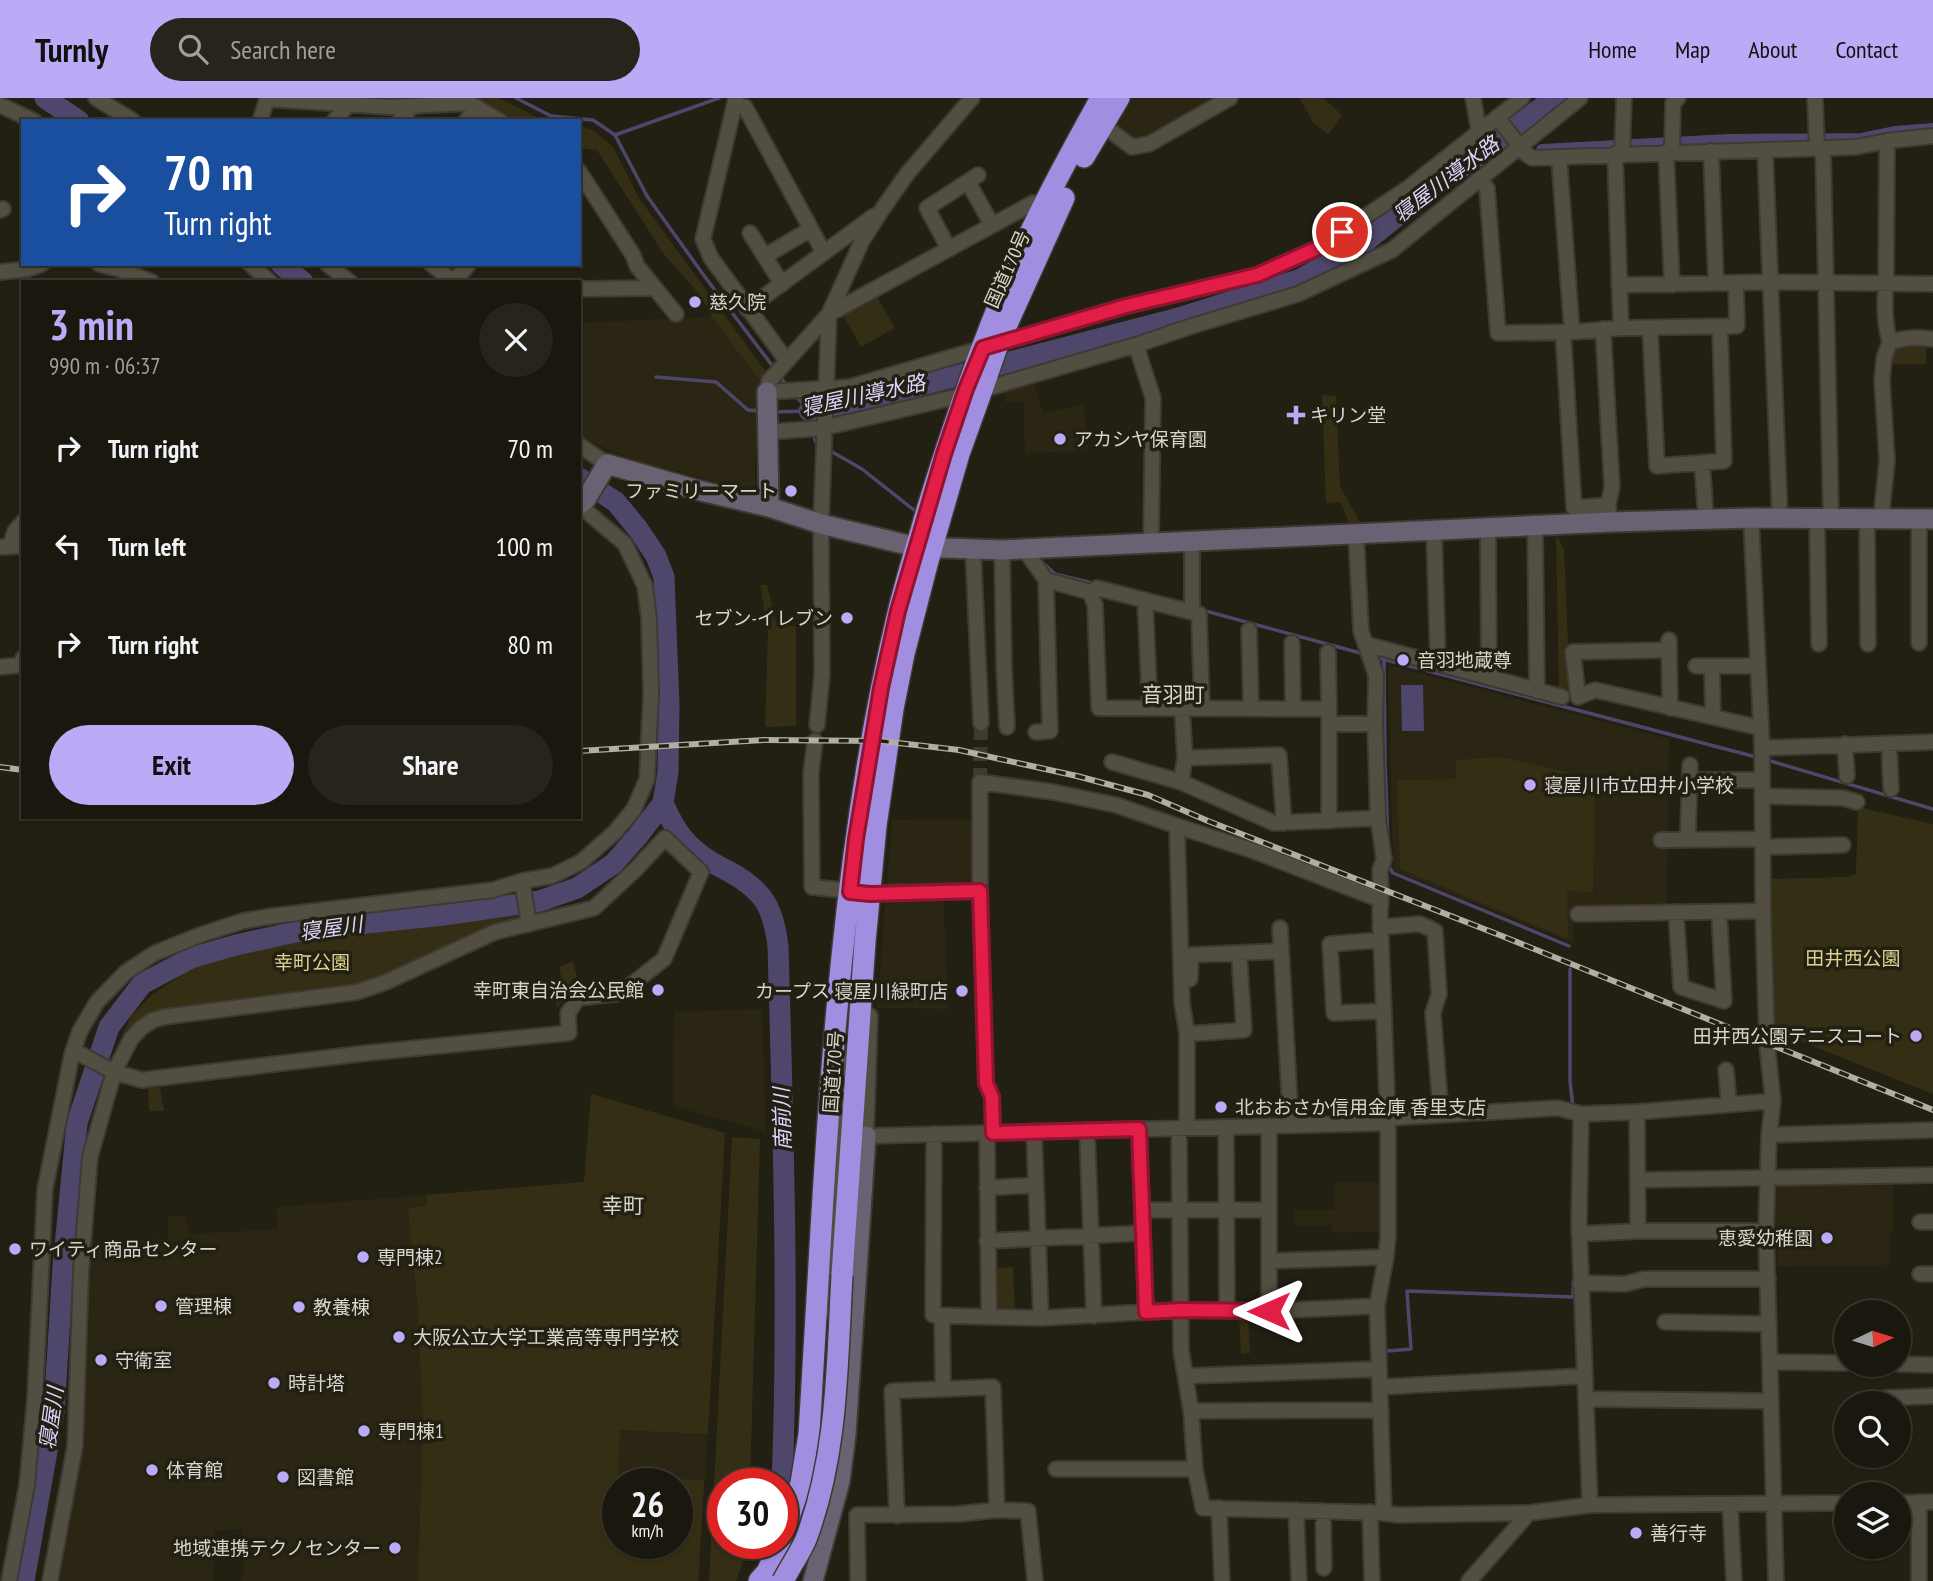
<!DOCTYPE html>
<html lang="en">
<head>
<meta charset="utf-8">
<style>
	:root { --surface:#1a170e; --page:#27241c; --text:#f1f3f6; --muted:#9f9f9e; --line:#38362e; --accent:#bbaaf6 }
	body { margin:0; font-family:"PT Sans Narrow","Noto Sans JP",sans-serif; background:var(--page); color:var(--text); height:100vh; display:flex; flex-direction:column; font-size:26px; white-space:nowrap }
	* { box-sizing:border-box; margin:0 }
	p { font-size:23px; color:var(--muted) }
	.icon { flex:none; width:38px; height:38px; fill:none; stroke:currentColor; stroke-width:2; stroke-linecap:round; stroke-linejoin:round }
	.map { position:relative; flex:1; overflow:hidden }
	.drawer { position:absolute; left:21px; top:182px; width:560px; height:539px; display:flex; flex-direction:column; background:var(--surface); border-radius:0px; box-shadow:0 2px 5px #0004,0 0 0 2px var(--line) }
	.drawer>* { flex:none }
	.guide { position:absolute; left:21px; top:21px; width:560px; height:147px; border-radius:0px; box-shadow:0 2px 5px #0004,0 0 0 2px var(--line); background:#1a4fa0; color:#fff; overflow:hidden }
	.needle { width:46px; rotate:86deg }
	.buttons { position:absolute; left:1834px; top:1202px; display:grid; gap:14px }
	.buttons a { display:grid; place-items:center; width:77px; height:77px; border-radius:50%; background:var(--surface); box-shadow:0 2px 5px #0004,0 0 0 2px var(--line); font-size:35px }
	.speed { position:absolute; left:602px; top:1370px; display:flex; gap:14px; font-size:35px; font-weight:700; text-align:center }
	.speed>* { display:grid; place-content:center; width:91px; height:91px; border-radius:50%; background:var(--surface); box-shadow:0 2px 5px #0004,0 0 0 2px var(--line); line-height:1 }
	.speed small { font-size:18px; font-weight:400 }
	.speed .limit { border:10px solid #d22; background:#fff; color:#111 }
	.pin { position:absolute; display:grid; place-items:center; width:60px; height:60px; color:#fff; margin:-30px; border:4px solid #fff; border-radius:50%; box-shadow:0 2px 7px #0007 }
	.me { position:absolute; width:77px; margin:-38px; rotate:270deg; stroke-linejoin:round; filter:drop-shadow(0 0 5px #0008) }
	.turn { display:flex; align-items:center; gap:24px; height:147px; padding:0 28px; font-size:32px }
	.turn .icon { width:91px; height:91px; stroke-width:2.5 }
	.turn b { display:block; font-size:49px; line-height:60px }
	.round { display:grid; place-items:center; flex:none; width:74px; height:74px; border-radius:37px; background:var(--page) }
	.headline { display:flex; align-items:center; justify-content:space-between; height:119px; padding:0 28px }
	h1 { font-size:42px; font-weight:600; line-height:52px; color:var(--accent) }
	.action { display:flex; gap:14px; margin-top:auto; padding:14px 28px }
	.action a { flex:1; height:80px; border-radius:42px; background:var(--accent); color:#111; font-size:28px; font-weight:600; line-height:80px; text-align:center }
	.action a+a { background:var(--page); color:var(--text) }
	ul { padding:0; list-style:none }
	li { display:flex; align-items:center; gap:21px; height:98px; padding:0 28px }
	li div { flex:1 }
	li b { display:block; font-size:26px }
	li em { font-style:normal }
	header { display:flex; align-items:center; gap:42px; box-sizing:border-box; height:98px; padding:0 35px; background:var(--accent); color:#111 }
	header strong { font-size:33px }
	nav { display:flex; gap:38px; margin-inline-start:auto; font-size:24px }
	.search { width:490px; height:63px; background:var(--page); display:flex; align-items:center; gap:18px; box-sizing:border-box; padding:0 24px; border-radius:38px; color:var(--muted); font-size:26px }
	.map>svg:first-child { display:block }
	.built { fill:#2a2613; fill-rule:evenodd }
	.green { fill:#342e14; fill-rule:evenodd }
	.water { fill:#4f476b }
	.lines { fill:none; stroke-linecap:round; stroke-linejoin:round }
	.stream { stroke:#4f476b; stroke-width:3.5 }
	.canal { stroke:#4f476b; stroke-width:12 }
	.river { stroke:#4f476b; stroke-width:21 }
	.street-tunnel { stroke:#3d3a2f; stroke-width:14; stroke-dasharray:14 7; stroke-linecap:butt }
	.street-casing { stroke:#3c3a33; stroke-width:18 }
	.secondary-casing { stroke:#3c3a33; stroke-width:23 }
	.highway-casing { stroke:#3c3a33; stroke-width:24 }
	.street { stroke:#524f42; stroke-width:14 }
	.secondary { stroke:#6a6272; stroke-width:19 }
	.highway { stroke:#a28ee1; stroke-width:21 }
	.rail-casing { stroke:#b0aea5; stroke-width:6 }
	.rail { stroke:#221f13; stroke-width:3.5; stroke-dasharray:10; stroke-linecap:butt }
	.highway-bridge-casing { stroke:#3c3a33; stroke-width:24; stroke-linecap:butt }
	.highway-bridge { stroke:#a28ee1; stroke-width:21 }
	.route-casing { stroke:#92132f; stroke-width:18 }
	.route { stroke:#e11d48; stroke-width:12 }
	.poi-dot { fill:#bbaaf6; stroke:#221f13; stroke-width:2.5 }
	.labels { text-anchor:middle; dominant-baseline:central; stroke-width:7; stroke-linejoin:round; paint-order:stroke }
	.street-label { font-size:19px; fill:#d7d5cd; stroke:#221f13 }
	.poi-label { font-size:19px; fill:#d7d5cd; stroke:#221f13; text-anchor:start }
	.park-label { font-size:19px; fill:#e0d28e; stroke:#221f13 }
	.water-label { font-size:21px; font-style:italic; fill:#dbd4fb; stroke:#221f13 }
	.neighbourhood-label { font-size:21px; fill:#d7d5cd; stroke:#221f13 }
</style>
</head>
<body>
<header>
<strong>Turnly</strong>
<div class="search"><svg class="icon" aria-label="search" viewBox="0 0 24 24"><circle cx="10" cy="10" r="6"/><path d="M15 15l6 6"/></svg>Search here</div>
<nav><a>Home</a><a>Map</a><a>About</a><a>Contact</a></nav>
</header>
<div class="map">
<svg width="1933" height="1483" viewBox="0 0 1933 1483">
	<rect width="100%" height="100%" fill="#221f13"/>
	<path class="built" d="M1130 0H1221L1139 43 1114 27Z
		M719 218 767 283 760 339 755 356V386L749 393 624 359 579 338V225Z
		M1033 281 1043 315 1084 306 1088 353 1025 355 1023 304 1006 305 1004 290Z
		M1388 567 1669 641 1667 809 1573 810 1574 846 1393 772Z
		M973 721 974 781 943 788 948 911 877 910 892 722Z
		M762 911 766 1034 673 1008 674 914Z
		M591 996 725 1035 699 1483H240L244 1472 242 1431 215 1433 213 1483H57L67 1435 75 1386 89 1143 168 1141V1118H183L186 1120 189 1136 278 1131 276 1109 584 1084ZM618 1386H677V1446H618Z
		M1893 1084 1894 1135H1890V1167L1777 1169 1776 1089 1778 1085Z
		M1334 1085H1380V1134L1333 1135 1332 1127 1295 1128V1112H1334Z"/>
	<path class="green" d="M285 0H499L545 23H507L483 8 391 6Z
		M1300 0H1323L1342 17 1330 35 1328 36 1313 25Z
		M579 28 593 32 613 49 639 100 767 275 759 282 714 222 699 196 663 155 597 52 579 50Z
		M876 197 895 230 861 249 842 215Z
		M1899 246H1926V266H1889L1894 250Z
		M1322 297 1336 298 1340 388 1360 424H1349L1340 404 1326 405Z
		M1556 439H1558L1564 451 1570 596 1559 597Z
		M760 487H767L777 528H796V628L765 629 768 533Z
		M1501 659 1581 677 1595 695 1593 794 1567 793 1568 841 1400 771 1397 682 1456 681V662Z
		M1858 709 1933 726V996L1775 933 1771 781 1845 779 1856 776Z
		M528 816 529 826 385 879 357 886 231 905 140 923 123 935 131 918 152 897 192 870 306 837Z
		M573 863 577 879 573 881 576 891 572 892 557 910 550 885 562 882 559 869Z
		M148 990H160L164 1013H149Z
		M591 996 725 1035 708 1336 620 1332 618 1379 704 1382 698 1483H418L423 1328 418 1212 408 1110 427 1108V1097L584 1084ZM677 1386V1446H618V1386Z
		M732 1039 760 1041 750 1386H723V1446H748V1449L736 1483H709Z
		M1013 1169 1015 1215H999L996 1212 995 1170Z
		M1239 1219H1248L1250 1255 1241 1256Z"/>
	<path class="water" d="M1401 587H1423L1424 633H1402Z"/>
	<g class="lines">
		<path class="stream" d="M516 0 551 18 593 22 615 37 647 98 705 179 774 270
			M615 37 719 0
			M778 276 788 289
			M656 279 716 284 748 312 761 313
			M796 298 809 313 811 325
			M772 314 809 313
			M814 338 816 345 820 347
			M827 351 862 371 914 412
			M1043 465 1055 476 1096 486
			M1202 512 1364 556
			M1375 559 1760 660
			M1384 563 1385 664 1388 744
			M1767 662 1933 711
			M1389 762V769L1393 775 1569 848
			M1570 871V983L1573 1010
			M1388 1253 1411 1251 1407 1193 1573 1199 1574 1168"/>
		<path class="canal" d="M1542 52 1729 42 1862 41 1896 34 1933 31"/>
		<path class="river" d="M45 0 79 23
			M281 166 303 184
			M809 313 891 295 1179 220 1301 181 1361 147 1448 77 1469 65 1493 45 1555 0
			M663 705C672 726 682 743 701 757 710 764 720 769 730 774 764 793 773 809 778 848 783 1027 789 1207 782 1386
			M24 1483 54 1314 63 1169 77 1025 109 929 142 886 191 860 236 847 309 831 444 817 540 803 577 790 613 766 637 739 663 705 668 674 669 607 664 479 656 458 638 431 616 404 579 380"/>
		<path class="street-tunnel" d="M980 684 981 625"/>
		<g class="street-casing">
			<path id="street" d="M96 0 133 23
				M736 0 703 141 711 160 787 263
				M972 0 907 76 881 113 862 143 829 216 769 283 767 294 850 289 1126 208 1257 177 1320 149 1408 90 1522 0
				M1473 0 1479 33
				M1815 0 1817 51
				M735 6 745 9 824 155
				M0 7 34 23
				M1497 19 1525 55 1532 60 1856 49 1887 43 1933 38
				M260 23 267 1 390 9 469 5 500 23
				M334 23 348 7 347 1
				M399 23 412 9
				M466 23 477 9
				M1099 24 1132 49 1149 46 1230 0
				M1823 51 1831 420
				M1765 52 1780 421
				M1711 53 1716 185
				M1666 54 1672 187
				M1672 54 1673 5 1678 0
				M1615 56 1621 230
				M1622 56 1624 0
				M1559 59 1572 234
				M579 73 633 157 637 168 676 216
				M1479 80 1487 90 1498 235 1572 234 1621 230 1737 228 1736 186
				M968 84 992 127
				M0 112 3 111
				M750 135 782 186
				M949 151 927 110 978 77
				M765 158 811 131
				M99 166 119 171 152 184
				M250 166 270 184
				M327 166 350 184
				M431 166 453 183
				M0 174 28 171 42 166
				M453 184 469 166
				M1619 187 1769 184 1933 186
				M579 191 655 190
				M747 211 874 118
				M1650 230 1657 368 1724 363 1720 230
				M1603 231 1612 389 1608 407 1609 414
				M1563 234 1574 410 1608 407
				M1890 244C1906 239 1917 239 1933 241
				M1136 247 1153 300 1151 444
				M768 334 823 330 964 297 1136 247 1189 229 1298 196 1392 152 1580 0
				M579 347 607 366
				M1702 365 1706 421
				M1751 420 1762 650 1763 813 1767 945 1773 1003
				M1817 420 1819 546
				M1867 421 1868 546
				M1881 421 1887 363 1882 282 1884 260 1890 244C1884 225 1884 207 1886 186L1887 43
				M1919 421V545
				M1535 427 1537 593
				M1488 429 1489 579
				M1434 432 1438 565
				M1356 435 1361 533 1376 577 1375 626 1378 720 1384 761 1380 772 1381 802
				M1192 442V514
				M10 448 15 433 23 424
				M0 449 23 448
				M973 452 981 625
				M1002 452 1004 568 1007 629
				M1025 452 1046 482 1090 494 1097 490 1199 516 1202 610
				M1090 494 1095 507 1099 610 1329 611V723
				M1145 502 1150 610
				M1249 532 1251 610
				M1669 542 1670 610
				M1292 545 1293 611
				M1365 546 1562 599
				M1669 552 1573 554 1578 599 1595 592 1761 630
				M1328 554 1329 611
				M1696 568H1758
				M0 569 21 567 23 560
				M1712 569 1713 619
				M1329 626H1375
				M817 627 822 577 821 426 829 216 1033 105 1050 104
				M1036 634 1050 633 1046 482
				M815 643 811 675 812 789 870 795 980 793
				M1889 645 1891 691
				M1845 646 1847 678
				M1762 650 1933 644
				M1185 660 1279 657 1284 725
				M1112 664 1181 684 1274 725 1378 720
				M1689 682H1762
				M1181 684 1185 660 1182 610
				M1762 698 1843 700 1857 704
				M1177 728 1254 753 1381 802 1380 813 1388 1025V1138L1386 1159 1377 1208 1384 1415 1398 1417 1529 1415 1590 1407 1846 1405
				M1688 733 1690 667
				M1661 742 1762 741
				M1763 749 1843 747
				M522 783 529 826
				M1676 814 1681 889 1724 903 1719 814
				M1578 816 1763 813
				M1380 829 1420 826 1435 833 1439 896 1433 915 1441 1017
				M1280 830 1291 1027
				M1381 842 1330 846 1334 915 1384 913
				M1190 881 1191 857 1281 853
				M870 918 866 1038 1388 1025
				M1187 936 1244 932 1239 855
				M1726 972 1729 1006
				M1581 1016 1579 1126 1590 1407
				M1388 1020 1558 1010 1581 1016 1637 1014 1773 1003 1769 1037 1766 1133 1776 1483
				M1226 1029 1227 1213
				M1179 1030 1181 1252 1191 1313 1195 1371 1203 1410 1384 1415
				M1139 1031 1146 1214
				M1087 1032 1094 1218
				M1034 1033 1041 1220
				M993 1035 992 999 986 985 980 793V684L1053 694 1116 707 1177 728 1182 905 1187 936V1029
				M934 1036 933 1217 989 1219 987 1035
				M1769 1037 1933 1032
				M1638 1082 1933 1077
				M987 1090 1036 1087
				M1142 1112H1269
				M1920 1124H1933
				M1638 1133H1766
				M1579 1136 1638 1133 1637 1014
				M987 1143 1143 1135
				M1269 1163 1386 1159
				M1920 1176H1933
				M1580 1185 1625 1186 1644 1181H1768
				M1269 1213V1028
				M831 1214 830 1180 844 968 835 950
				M942 1218 943 1291 993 1289 997 1412 1028 1413 1035 1483
				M989 1219 1041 1220 1181 1212 1269 1213 1377 1208
				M1665 1224 1769 1226
				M1770 1264 1846 1265
				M1899 1266 1933 1267
				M1186 1278 1379 1271
				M1380 1289 1585 1278
				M1885 1300 1933 1298
				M1586 1301 1771 1303
				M1191 1313 1381 1312
				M1056 1371H1195
				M1919 1404V1483
				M1899 1405 1933 1404
				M1730 1406 1734 1483
				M1219 1410 1222 1483
				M1296 1412 1299 1483
				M1323 1413 1324 1470
				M1370 1414 1372 1483
				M897 1418 892 1293 943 1291
				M9 1483 27 1387 35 1299 45 1091 72 956 80 933 97 904 126 874 155 855 200 837 243 823 273 818 493 792 522 783 552 778 581 764 615 734 634 711 647 681 651 595 649 521 645 488 625 446 579 407
				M50 1483 75 1348 81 1173 90 1059 114 974 131 941 141 930 153 922 164 919 357 894 386 884 495 834 594 810 636 771 665 740 701 774 664 861 621 895 578 900 568 915 569 935 367 955 142 982 114 974 80 956H72
				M858 1483 857 1417 958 1416 997 1412
				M1469 1483 1529 1415"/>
		</g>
		<g class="secondary-casing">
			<path id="secondary" d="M767 294 769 409
				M579 407 586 401 607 366 701 393 769 409 821 426 916 449 1002 452 1611 424 1751 420 1933 421
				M813 1483 840 1383 846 1336 866 1038"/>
		</g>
		<g class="highway-casing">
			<path id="highway" d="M1084 59 1119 0
				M842 1177 865 844 876 728 893 611 904 556 928 463 959 356 982 292 998 246 1064 100
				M782 1439 801 1385 809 1336C826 1064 834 780 898 515 906 481 917 448 926 415 951 333 979 252 1013 173 1038 114 1070 56 1101 0
				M759 1483 767 1474 780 1446"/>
		</g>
		<use href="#street" class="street"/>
		<use href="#secondary" class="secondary"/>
		<use href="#highway" class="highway"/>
		<g class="rail-casing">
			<path id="rail" d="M579 653 764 642 881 643 959 652 1077 678 1148 697 1208 723 1502 838 1933 1012
				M0 669 23 672"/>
		</g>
		<use href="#rail" class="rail"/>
		<g class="highway-bridge-casing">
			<path id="highway-bridge" d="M783 1483C790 1469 800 1455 806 1441 838 1356 837 1266 842 1177"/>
		</g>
		<use href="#highway-bridge" class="highway-bridge"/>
	</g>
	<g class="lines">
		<g class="route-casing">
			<path id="route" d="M1269 1213 1181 1212 1146 1214 1139 1031 993 1035 992 999 986 985 980 793 870 796 850 794 856 741 881 590 898 513 944 356 966 291 983 250 1126 208 1257 177 1320 149 1342 134"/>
		</g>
		<use href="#route" class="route"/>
	</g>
	<g class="poi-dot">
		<circle cx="695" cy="204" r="7"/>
		<path d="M1292.5 306.5h7v7h7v7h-7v7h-7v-7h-7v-7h7z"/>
		<circle cx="1060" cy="341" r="7"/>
		<circle cx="791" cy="393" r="7"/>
		<circle cx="847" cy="520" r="7"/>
		<circle cx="1403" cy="562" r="7"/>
		<circle cx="1530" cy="687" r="7"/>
		<circle cx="658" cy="892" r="7"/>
		<circle cx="962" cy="893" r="7"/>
		<circle cx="1916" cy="938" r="7"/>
		<circle cx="1221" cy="1009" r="7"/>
		<circle cx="1827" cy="1140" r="7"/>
		<circle cx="15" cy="1151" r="7"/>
		<circle cx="363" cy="1159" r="7"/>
		<circle cx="161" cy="1208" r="7"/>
		<circle cx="299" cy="1209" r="7"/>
		<circle cx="399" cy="1239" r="7"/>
		<circle cx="101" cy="1262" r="7"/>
		<circle cx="274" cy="1285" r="7"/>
		<circle cx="364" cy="1333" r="7"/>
		<circle cx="152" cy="1372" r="7"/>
		<circle cx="283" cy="1379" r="7"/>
		<circle cx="1636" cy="1435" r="7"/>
		<circle cx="395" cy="1450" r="7"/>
	</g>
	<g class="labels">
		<g class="street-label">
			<text transform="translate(1007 171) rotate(-66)">国道170号</text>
			<text transform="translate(833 974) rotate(-86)">国道170号</text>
		</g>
		<g class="poi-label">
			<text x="709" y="204">慈久院</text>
			<text x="1310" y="317">キリン堂</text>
			<text x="1074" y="341">アカシヤ保育園</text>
			<text x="777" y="393" text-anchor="end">ファミリーマート</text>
			<text x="833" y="520" text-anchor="end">セブン-イレブン</text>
			<text x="1417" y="562">音羽地蔵尊</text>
			<text x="1544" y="687">寝屋川市立田井小学校</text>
			<text x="644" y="892" text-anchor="end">幸町東自治会公民館</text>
			<text x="948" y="893" text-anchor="end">カープス 寝屋川緑町店</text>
			<text x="1902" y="938" text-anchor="end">田井西公園テニスコート</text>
			<text x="1235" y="1009">北おおさか信用金庫 香里支店</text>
			<text x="1813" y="1140" text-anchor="end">恵愛幼稚園</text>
			<text x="29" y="1151">ワイティ商品センター</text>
			<text x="377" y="1159">専門棟2</text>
			<text x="175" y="1208">管理棟</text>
			<text x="313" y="1209">教養棟</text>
			<text x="413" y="1239">大阪公立大学工業高等専門学校</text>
			<text x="115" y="1262">守衛室</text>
			<text x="288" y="1285">時計塔</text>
			<text x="378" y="1333">専門棟1</text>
			<text x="166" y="1372">体育館</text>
			<text x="297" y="1379">図書館</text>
			<text x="1650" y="1435">善行寺</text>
			<text x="381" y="1450" text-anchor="end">地域連携テクノセンター</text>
		</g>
		<g class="park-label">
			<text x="1853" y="860">田井西公園</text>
			<text x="312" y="864">幸町公園</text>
		</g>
		<g class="water-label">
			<text transform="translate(1446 81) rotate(-37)">寝屋川導水路</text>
			<text transform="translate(863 297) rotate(-12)">寝屋川導水路</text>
			<text transform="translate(331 830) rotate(-8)">寝屋川</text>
			<text transform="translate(782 1021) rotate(-92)">南前川</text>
			<text transform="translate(51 1320) rotate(-82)">寝屋川</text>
		</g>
		<g class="neighbourhood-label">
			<text x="1173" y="596">音羽町</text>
			<text x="623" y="1107">幸町</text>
		</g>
	</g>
</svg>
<div class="buttons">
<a><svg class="needle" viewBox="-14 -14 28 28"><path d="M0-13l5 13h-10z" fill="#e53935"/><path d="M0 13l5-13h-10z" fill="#9f9f9e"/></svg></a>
<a><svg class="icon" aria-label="search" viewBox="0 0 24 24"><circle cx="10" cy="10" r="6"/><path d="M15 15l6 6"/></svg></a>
<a><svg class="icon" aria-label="layers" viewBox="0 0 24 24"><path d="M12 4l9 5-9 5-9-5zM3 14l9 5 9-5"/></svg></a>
</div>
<div class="speed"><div>26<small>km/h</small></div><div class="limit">30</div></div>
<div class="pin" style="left:1342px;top:134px;background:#d93025"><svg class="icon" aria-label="arrive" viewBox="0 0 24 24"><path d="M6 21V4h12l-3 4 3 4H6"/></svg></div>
<svg class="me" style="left:1269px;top:1213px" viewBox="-20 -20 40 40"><path d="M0-17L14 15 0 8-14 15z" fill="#e11d48" stroke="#fff" stroke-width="4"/></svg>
<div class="guide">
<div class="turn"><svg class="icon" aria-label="right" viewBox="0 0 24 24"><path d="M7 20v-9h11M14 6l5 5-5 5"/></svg><div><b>70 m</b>Turn right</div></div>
</div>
<section class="drawer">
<div class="headline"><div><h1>3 min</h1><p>990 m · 06:37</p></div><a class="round"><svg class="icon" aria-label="close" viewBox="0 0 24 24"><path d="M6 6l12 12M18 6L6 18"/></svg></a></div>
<ul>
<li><svg class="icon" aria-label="right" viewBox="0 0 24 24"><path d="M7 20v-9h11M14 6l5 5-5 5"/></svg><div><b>Turn right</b></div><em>70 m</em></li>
<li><svg class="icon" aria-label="left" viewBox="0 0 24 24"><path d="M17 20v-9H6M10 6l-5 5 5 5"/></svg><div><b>Turn left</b></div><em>100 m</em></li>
<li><svg class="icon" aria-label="right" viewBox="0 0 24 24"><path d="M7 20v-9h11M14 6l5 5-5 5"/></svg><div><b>Turn right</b></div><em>80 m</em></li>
</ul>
<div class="action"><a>Exit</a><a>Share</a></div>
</section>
</div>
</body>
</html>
